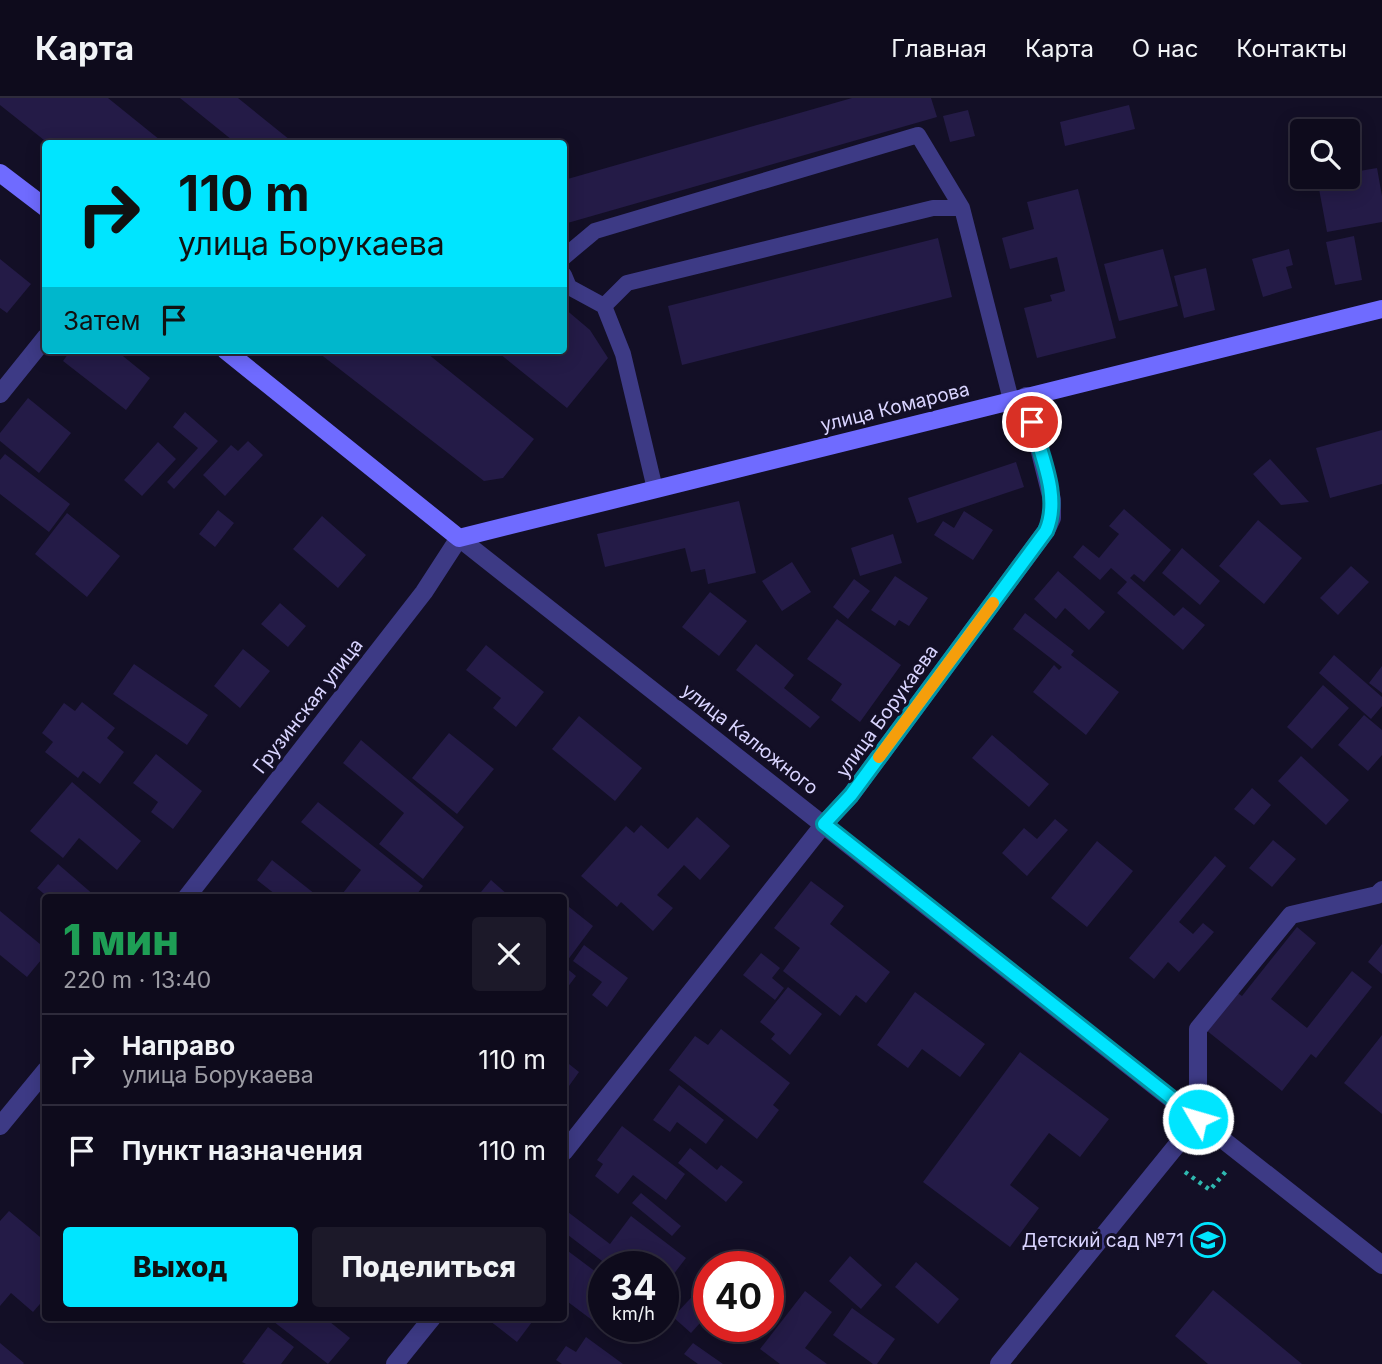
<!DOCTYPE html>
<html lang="ru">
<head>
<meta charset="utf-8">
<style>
	:root { --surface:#0e0b1c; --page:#1c1929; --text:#f1f3f6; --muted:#9b9ba3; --line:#2e2b3b; --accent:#00e5ff }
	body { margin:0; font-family:Inter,sans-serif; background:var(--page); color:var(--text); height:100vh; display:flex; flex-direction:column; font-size:26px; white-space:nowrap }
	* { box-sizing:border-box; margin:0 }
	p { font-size:23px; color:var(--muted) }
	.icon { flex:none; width:38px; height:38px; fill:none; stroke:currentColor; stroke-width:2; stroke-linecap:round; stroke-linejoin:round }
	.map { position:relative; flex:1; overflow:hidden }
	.details { position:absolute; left:42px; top:796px; width:525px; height:427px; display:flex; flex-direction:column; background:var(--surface); border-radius:7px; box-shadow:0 4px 18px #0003,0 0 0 2px var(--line) }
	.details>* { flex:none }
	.banner { position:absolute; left:42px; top:42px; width:525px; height:214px; border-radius:7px; box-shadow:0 4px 18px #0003,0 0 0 2px var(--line); background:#00e5ff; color:#111; overflow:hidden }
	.fabs { position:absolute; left:1290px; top:21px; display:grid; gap:14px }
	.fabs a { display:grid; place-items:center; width:70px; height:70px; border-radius:7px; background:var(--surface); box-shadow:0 4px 18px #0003,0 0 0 2px var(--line); font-size:35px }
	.speed { position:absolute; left:588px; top:1153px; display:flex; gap:14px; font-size:35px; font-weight:700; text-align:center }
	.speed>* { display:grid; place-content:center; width:91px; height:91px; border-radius:50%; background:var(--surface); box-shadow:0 4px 18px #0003,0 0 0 2px var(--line); line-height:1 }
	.speed small { font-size:18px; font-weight:400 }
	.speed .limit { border:10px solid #d22; background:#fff; color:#111 }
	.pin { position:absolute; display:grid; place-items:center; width:60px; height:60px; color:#fff; margin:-30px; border:4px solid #fff; border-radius:50%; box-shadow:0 2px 7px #0007 }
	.me { position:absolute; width:77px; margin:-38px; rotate:308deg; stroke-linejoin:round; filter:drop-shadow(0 0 5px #0008) }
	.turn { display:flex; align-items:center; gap:24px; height:147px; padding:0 21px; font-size:32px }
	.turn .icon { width:91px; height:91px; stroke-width:2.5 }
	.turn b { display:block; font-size:49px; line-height:60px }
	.then { display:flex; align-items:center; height:66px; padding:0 21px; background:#0003; gap:14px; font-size:26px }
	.round { display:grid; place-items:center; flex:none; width:74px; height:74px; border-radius:7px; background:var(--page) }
	.headline { display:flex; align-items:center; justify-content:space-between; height:119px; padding:0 21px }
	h1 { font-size:42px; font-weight:800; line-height:52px; color:#1e9e55 }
	.button { display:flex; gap:14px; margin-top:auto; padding:14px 21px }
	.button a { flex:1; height:80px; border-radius:7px; background:var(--accent); color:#111; font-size:28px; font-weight:800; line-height:80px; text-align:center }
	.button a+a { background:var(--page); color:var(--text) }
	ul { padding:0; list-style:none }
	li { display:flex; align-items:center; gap:21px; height:91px; padding:0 21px; border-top:2px solid var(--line) }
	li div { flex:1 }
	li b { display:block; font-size:26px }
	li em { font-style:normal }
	header { display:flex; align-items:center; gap:42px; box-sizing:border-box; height:98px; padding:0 35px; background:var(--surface); border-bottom:2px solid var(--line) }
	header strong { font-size:33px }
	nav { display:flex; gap:38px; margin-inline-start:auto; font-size:24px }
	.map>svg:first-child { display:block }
	.building { fill:#241b47 }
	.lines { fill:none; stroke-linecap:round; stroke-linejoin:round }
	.path { stroke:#2fb8b0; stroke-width:4.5; stroke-dasharray:3.5 5; stroke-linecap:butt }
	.service { stroke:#3d3a85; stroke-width:16 }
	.minor { stroke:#3d3a85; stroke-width:18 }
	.tertiary { stroke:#3d3a85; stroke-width:18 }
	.secondary { stroke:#6f6bff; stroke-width:18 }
	.route-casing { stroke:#0095a6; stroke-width:18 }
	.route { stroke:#00e5ff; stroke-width:12 }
	.slow { stroke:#f59e0b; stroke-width:12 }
	.labels { text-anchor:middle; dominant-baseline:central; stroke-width:6; stroke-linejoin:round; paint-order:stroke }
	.street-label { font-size:19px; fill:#d9d4ff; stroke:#130f26 }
	.poi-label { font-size:19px; fill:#d9d4ff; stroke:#130f26; text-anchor:end }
</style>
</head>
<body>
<header>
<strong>Карта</strong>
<nav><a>Главная</a><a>Карта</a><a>О нас</a><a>Контакты</a></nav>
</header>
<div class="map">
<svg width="1382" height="1266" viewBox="0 0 1382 1266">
	<rect width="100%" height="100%" fill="#130f26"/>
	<path class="building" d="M0 0H108L165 46H49L0 7Z
		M180 0H238L295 46H237Z
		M852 0H931L937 19 564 126V82Z
		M1129 7 1135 31 1065 48 1060 24Z
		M968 12 975 38 950 44 943 18Z
		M1377 70 1382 98V124L1327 134 1317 80 1348 79V75Z
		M1078 91 1116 240 1037 260 1024 210 1052 203 1050 197 1065 193 1057 159 1010 171 1002 140 1034 131 1027 104Z
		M1354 138 1362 182 1335 187 1326 144Z
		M938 140 952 199 682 267 668 208Z
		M1163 151 1178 208 1119 223 1104 166Z
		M1289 151 1293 167 1286 169 1292 190 1263 199 1252 161Z
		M0 161 31 186 7 215 0 210Z
		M1206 170 1215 212 1184 220 1174 178Z
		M564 210 590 232 608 260 567 310 495 252H564Z
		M71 252H120L118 254 150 280 126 312 63 263Z
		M315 252H423L534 341 503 380 484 383Z
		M28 300 71 335 39 375 0 343V335Z
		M185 314 218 343 174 391 167 384 198 350 173 329Z
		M1382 332V386L1330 400 1316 350Z
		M248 343 263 357 225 398 203 377 231 347 238 353Z
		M158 344 176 361 142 398 124 382Z
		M5 356 70 406 49 434 0 396V362Z
		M1270 361 1309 404 1281 407 1253 376Z
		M1016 364 1024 389 917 425 908 400Z
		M739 403 756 475 708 486 705 471 691 474 685 450 605 469 597 436Z
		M1124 411 1171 452 1144 484 1134 476 1130 480 1174 518 1183 509 1205 527 1183 552 1117 495 1127 484 1111 470 1100 482 1073 459 1083 447 1099 460 1119 436 1109 428Z
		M218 412 234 425 215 449 199 436Z
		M964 413 993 432 973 462 934 437 943 423 954 430Z
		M67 415 120 458 87 499 35 456Z
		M322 418 366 457 338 490 293 451Z
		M1258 422 1302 460 1264 506 1219 468Z
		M893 436 902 465 860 478 851 450Z
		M1182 450 1220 483 1200 507 1162 475Z
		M792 464 811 494 782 513 762 483Z
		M1351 468 1369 484 1338 517 1320 500Z
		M1058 473 1105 514 1089 532 1065 510 1056 521 1034 501Z
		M895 478 928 500 909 528 899 522 895 528 871 512Z
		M854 481 870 493 848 521 833 509Z
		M710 494 747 523 719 558 682 529Z
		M280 505 306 528 288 549 261 526Z
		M1025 515 1074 553 1071 557 1119 594 1086 637 1033 594 1054 567 1059 572 1062 569 1013 531Z
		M837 521 901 567 860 624 831 602 842 586 807 561Z
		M756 546 794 577 784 590 820 619 810 630 736 572Z
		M486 547 544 594 516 629 493 610 501 600 466 572Z
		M243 551 270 573 240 610 214 588Z
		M1334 557 1382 599V608L1371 621 1319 575Z
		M134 566 208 617 187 647 113 596Z
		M1382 568V595L1369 585Z
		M1323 587 1349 610 1312 651 1287 629Z
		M82 604 115 630 107 640 124 654 100 686 83 673 78 680 45 654 53 644 42 635 64 605 75 613Z
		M1364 617 1382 632V657L1368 673 1338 647Z
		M579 618 642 670 615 703 552 651Z
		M449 635 494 671 457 716 412 680Z
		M992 637 1049 686 1029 709 972 660Z
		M361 642 464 729 423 781 379 746 404 715 343 665Z
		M156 656 202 693 173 731 151 714 158 704 133 685Z
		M1301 658 1349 702 1326 727 1278 683Z
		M72 684 141 743 117 772 79 740 63 760 30 733Z
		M1252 690 1271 707 1254 727 1234 711Z
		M318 704 423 788 414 800H349L343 795 361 772 301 724Z
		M697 719 730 748 700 782 684 767 657 797 673 810 653 833 621 804 617 809 581 778 626 728 634 735 641 727 668 751Z
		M1055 721 1068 732 1027 778 1002 755 1024 730 1037 741Z
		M1273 742 1296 761 1272 789 1249 770Z
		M1097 743 1133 773 1087 829 1051 800Z
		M1215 758 1226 768 1179 824 1193 836 1203 825 1214 834 1179 874 1168 864 1154 881 1129 860Z
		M272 762 320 800H280L257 782Z
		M58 766 95 798 94 800H49L37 790Z
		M491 782 508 797 506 800H476Z
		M811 783 844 808 830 826 890 874 866 905 856 897 840 918 783 873 800 850 774 830Z
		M564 805 593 828 567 863 564 860Z
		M0 813 46 851V856L27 879 0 857Z
		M1297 829 1316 845 1271 901 1307 930 1352 873 1372 889 1316 960 1311 956 1282 993 1206 932 1236 894 1242 898Z
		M1382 846V876L1368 864Z
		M584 847 628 880 607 909 592 897 602 884 573 863Z
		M761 855 780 870 772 880 784 890 775 902 743 877Z
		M564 868 576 878 564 894Z
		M788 889 822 916 790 957 771 941 775 936 760 924Z
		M915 894 985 946 960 979 922 951 908 970 877 947Z
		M721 931 790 985 773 1007 779 1012 757 1041 669 972 695 938 708 947Z
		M1382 937V1016L1344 985Z
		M1020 954 1109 1021 1080 1059 1049 1035 1010 1087 1039 1110 1010 1149 923 1084Z
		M564 962 579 974 564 995Z
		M679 987 724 1022 706 1046 677 1024 670 1034 653 1022Z
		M622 1028 685 1076 666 1102 633 1077 618 1096 595 1078 603 1066 597 1062Z
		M690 1050 717 1072 721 1067 743 1084 726 1104 678 1065Z
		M641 1095 681 1128 672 1138 632 1105Z
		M564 1111 610 1146 631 1118 686 1160 663 1190V1169H610L564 1134Z
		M9 1113 46 1144V1199L33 1214 11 1195 0 1208V1123Z
		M564 1150 604 1180V1222L600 1228 564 1201Z
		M850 1158 882 1187 861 1211 829 1183Z
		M916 1164 959 1201 938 1226 895 1189Z
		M703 1187 709 1192V1215L691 1235 673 1219Z
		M1213 1192 1302 1266H1208L1175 1238Z
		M805 1193 832 1214 805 1250 827 1266H780L760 1251Z
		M852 1210 895 1241 877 1266H873L833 1237Z
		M269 1220H325L350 1240 328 1266Z
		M493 1220H535L517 1244 490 1223Z
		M268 1229 294 1249 281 1266H246L242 1264Z
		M586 1239 623 1266H562L556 1262 566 1248 576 1254Z
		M0 1245 24 1265 23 1266H0Z
		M693 1245 723 1266H698L684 1256Z"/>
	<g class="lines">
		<path class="path" d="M1185 1074 1210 1092 1227 1072"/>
		<path class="service" d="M564 159 595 133 918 37 962 110 1011 302
			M564 177 569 189 604 208 623 256 655 391
			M604 208 627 185 933 110H962"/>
		<path class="minor" d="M0 296 46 239
			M186 800 424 494 459 440
			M0 1028 46 972
			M564 1054 824 726 851 697 1046 433 1052 420V402L1026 298
			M395 1266 432 1220
			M999 1266 1198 1021V931L1291 817 1377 797 1382 792"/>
		<path class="tertiary" d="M459 440 1382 1167"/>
		<path class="secondary" d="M0 75 46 110
			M225 252 459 440 1382 211"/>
	</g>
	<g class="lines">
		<g class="route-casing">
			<path id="route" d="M1032 324C1041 358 1061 399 1046 433L851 697 824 726 1198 1021"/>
		</g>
		<use href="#route" class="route"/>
		<path class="slow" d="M879 659 993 505"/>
	</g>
	<defs>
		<g id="school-ring" transform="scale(1.75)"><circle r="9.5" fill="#130f26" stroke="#00e5ff" stroke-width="1.5"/><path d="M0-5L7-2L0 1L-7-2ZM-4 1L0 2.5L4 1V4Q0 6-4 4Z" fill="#00e5ff"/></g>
	</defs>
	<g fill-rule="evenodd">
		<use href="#school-ring" x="1208" y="1142"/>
	</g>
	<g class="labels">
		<g class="street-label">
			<text transform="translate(895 309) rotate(-14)">улица Комарова</text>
			<text transform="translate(308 608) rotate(-52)">Грузинская улица</text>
			<text transform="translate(887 613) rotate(-54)">улица Борукаева</text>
			<text transform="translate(750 641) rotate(38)">улица Калюжного</text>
		</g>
		<g class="poi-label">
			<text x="1184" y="1142">Детский сад №71</text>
		</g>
	</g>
</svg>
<div class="fabs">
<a><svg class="icon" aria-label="search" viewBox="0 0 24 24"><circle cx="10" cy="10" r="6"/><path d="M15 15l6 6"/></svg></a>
</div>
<div class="speed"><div>34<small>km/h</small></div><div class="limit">40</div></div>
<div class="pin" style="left:1032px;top:324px;background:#d93025"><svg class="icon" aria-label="arrive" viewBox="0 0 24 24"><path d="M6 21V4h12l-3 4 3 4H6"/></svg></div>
<svg class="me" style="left:1198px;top:1021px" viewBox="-20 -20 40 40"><circle r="17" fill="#00e5ff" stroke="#fff" stroke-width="3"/><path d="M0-11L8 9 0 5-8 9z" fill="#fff"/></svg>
<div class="banner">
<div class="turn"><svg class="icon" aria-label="right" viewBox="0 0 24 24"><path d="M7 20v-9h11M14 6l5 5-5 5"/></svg><div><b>110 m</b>улица Борукаева</div></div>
<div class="then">Затем<svg class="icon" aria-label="arrive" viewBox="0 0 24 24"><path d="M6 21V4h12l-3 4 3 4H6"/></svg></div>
</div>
<section class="details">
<div class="headline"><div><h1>1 мин</h1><p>220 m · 13:40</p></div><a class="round"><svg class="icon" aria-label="close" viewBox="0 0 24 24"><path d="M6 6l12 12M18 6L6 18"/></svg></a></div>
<ul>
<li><svg class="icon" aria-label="right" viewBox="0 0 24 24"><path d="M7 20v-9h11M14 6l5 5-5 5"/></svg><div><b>Направо</b><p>улица Борукаева</p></div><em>110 m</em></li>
<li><svg class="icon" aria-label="arrive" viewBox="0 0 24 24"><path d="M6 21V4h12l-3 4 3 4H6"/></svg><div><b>Пункт назначения</b></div><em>110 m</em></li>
</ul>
<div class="button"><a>Выход</a><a>Поделиться</a></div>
</section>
</div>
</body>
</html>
